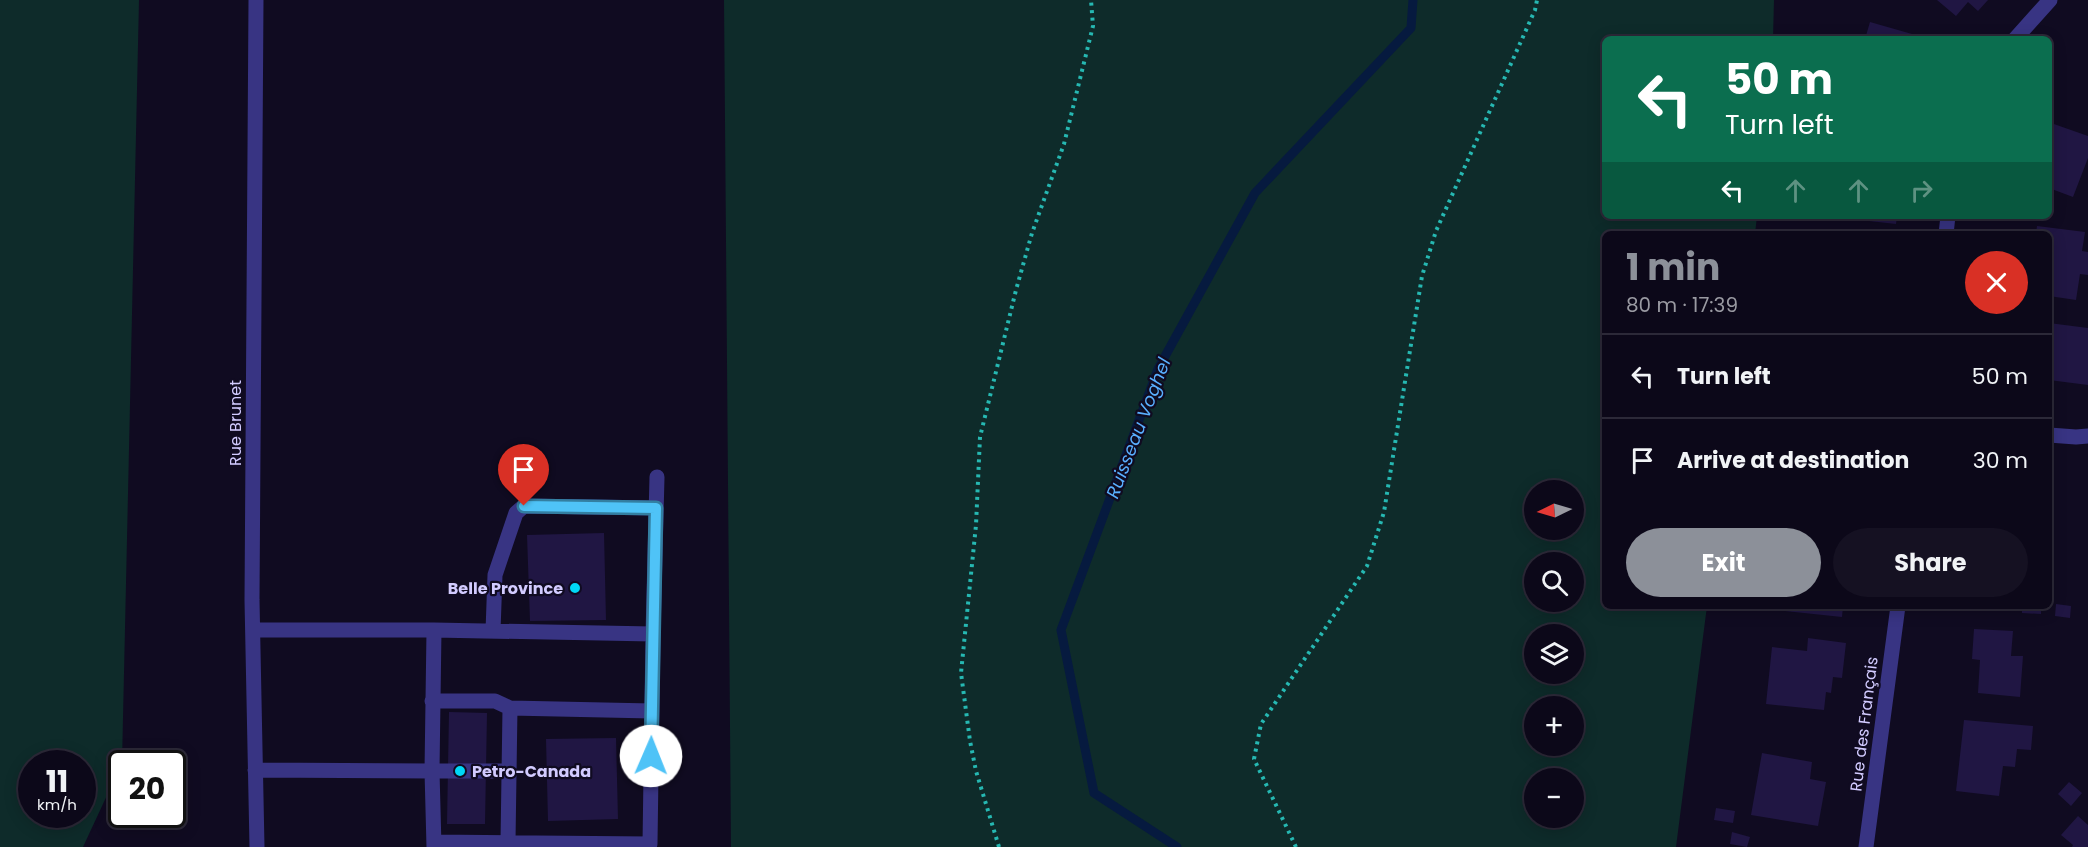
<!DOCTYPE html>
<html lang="en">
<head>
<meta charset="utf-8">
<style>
	:root { --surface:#0c0819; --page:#151122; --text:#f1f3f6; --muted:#9a9aa2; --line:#2c2938; --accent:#8c9099 }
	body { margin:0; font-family:Poppins,sans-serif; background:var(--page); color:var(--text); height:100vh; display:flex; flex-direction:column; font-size:22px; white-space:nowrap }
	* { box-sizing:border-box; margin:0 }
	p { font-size:20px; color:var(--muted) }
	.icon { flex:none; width:33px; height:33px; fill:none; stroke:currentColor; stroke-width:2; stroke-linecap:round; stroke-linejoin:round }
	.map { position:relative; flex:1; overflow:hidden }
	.details { position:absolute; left:1602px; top:231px; width:450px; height:378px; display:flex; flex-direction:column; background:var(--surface); border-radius:9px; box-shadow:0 3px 15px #0003,0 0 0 2px var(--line) }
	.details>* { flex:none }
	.top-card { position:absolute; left:1602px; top:36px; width:450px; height:183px; border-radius:9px; box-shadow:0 3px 15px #0003,0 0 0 2px var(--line); background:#0b6e4f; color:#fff; overflow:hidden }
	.needle { width:39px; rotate:265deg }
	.buttons { position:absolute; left:1524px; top:480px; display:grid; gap:12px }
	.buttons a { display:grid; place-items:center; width:60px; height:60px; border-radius:50%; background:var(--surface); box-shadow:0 3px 15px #0003,0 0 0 2px var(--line); font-size:30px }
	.speed { position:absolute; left:18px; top:750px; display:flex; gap:12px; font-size:30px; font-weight:700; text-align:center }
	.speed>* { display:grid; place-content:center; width:78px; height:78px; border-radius:50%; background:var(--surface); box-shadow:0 3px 15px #0003,0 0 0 2px var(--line); line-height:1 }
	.speed small { font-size:15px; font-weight:400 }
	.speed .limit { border:3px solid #111; border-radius:9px; background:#fff; color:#111 }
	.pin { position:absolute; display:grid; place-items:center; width:51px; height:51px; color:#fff; margin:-62px -26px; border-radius:50% 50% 50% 0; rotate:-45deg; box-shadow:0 0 6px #0007 }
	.pin .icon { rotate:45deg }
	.me { position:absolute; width:66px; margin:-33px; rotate:1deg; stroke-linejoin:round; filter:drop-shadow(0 0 4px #0008) }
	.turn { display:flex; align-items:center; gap:21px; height:126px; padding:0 24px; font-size:27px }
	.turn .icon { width:78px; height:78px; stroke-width:2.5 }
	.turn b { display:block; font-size:42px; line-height:51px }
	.lanes { display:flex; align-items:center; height:57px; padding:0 24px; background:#0003; justify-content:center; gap:30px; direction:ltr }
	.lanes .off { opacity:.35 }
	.round { display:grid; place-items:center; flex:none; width:63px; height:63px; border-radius:32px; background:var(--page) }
	.summary { display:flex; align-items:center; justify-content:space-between; height:102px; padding:0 24px }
	h1 { font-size:36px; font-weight:700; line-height:45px; color:var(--accent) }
	.cta { display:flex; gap:12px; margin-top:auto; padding:12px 24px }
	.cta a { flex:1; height:69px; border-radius:36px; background:var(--accent); color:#fff; font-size:24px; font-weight:700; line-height:69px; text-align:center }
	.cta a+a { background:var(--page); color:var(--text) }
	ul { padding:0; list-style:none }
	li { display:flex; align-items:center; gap:18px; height:84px; padding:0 24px; border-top:2px solid var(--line) }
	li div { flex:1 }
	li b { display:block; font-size:22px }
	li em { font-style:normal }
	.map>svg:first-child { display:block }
	.green { fill:#0e2b2a; fill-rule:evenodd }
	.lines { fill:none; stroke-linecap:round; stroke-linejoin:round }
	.stream { stroke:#061a3f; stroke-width:9 }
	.building { fill:#201643 }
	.path { stroke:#26b8b2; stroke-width:4; stroke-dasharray:3 4.5; stroke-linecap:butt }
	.minor { stroke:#383483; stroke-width:15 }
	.route-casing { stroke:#337fa1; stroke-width:15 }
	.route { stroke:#4fc3f7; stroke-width:10 }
	.poi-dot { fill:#00d8f6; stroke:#100b21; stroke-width:2 }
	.labels { text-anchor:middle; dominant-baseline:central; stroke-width:4.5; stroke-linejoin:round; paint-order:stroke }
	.street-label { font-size:16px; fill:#d2cbff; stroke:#100b21 }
	.poi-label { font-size:16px; font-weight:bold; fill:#d2cbff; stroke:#100b21; text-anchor:end }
	.water-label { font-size:18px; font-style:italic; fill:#59afff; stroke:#100b21 }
</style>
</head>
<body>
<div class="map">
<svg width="2088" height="847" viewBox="0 0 2088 847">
	<rect width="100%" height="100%" fill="#100b21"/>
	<path class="green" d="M0 0H139L122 763 83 847H0ZM32 764H82V814H32Z
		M724 0H1774L1773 39H1605V216H1757L1755 234H1605V606H1707L1676 847H731ZM1534 490H1574V530H1534ZM1534 562H1574V602H1534ZM1534 634H1574V674H1534ZM1534 706H1574V746H1534ZM1534 778H1574V818H1534Z"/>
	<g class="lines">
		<path class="stream" d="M1177 847 1094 793 1061 630 1158 369 1255 193 1411 28 1413 0"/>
	</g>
	<path class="building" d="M1937 0H1988L1978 11 1968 2 1956 16Z
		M1870 22 1926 38V39H1865Z
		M2051 123 2088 136V158L2073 197 2049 188V129Z
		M1851 216H1897L1896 224 1851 219Z
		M2037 226 2085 232 2082 251 2088 252V275L2080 274 2076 300 2049 296V234H2036Z
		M2049 323 2088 328V385L2049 380Z
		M604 533 606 620 530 621 527 535Z
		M2056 604 2071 606 2070 618 2055 616Z
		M1785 606H1843L1842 617 1785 611Z
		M2022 606H2041V614L2022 613Z
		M1974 629 2013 631 2011 656H2023L2020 697 1978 693 1980 660 1972 659Z
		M1808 638 1846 643 1842 678 1833 677 1831 693 1826 692 1824 710 1766 704 1772 647 1807 651Z
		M449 712 487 713 485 824H447Z
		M1964 720 2033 726 2031 750 2017 749 2015 767 2003 766 1999 796 1956 791Z
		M616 738 618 819 548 821 546 739Z
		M1762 753 1812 762 1810 779 1826 782 1818 826 1751 815Z
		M2069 782 2082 793 2071 806 2058 794Z
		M1716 808 1735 811 1733 823 1714 820Z
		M2078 816 2088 825V847H2072L2073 845 2061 835Z
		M1732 832 1750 837 1747 847 1730 844Z"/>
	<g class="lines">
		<path class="path" d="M999 847 976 771 970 741 961 673 976 525 980 437 1016 290 1032 233 1064 144 1093 26 1091 0
			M1296 847 1254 759 1261 724 1367 566 1384 512 1422 276 1436 231 1535 10 1537 0"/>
		<path class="minor" d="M256 0 252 600 257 847
			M2015 39 2050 0
			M1946 234 1948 216
			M2049 435 2076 437 2088 436
			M253 630H434L432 771H508
			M434 630 653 634 650 844 434 842
			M493 631 495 575 516 513 524 506 656 508
			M653 634 657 477
			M432 701H495L510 708
			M255 770 432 771 434 847
			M508 842 510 708 652 711
			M1866 847 1898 606"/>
	</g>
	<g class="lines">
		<g class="route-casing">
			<path id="route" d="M524 506 656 508 651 756"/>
		</g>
		<use href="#route" class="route"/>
	</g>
	<g class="poi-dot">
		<circle cx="575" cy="588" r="6"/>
		<circle cx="460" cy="771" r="6"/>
	</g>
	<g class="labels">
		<g class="street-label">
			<text transform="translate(235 423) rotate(-90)">Rue Brunet</text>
			<text transform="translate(1864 724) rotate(-83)">Rue des Français</text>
		</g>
		<g class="poi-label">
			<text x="563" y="588">Belle Province</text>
			<text x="472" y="771" text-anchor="start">Petro-Canada</text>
		</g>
		<g class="water-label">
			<text transform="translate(1138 428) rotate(-69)">Ruisseau Voghel</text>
		</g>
	</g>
</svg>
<div class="buttons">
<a><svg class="needle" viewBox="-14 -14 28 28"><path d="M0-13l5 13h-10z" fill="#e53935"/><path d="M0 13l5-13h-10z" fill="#9a9aa2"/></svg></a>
<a><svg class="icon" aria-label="search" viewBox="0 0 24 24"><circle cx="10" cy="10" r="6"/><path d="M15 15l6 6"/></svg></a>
<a><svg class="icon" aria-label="layers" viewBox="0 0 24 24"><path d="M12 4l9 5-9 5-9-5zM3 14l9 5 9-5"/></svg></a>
<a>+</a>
<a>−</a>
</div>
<div class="speed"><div>11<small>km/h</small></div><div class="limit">20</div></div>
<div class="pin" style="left:524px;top:506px;background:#d93025"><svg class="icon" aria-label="arrive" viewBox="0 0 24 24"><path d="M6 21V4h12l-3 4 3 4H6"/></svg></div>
<svg class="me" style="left:651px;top:756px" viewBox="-20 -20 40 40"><circle r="19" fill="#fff"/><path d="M0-13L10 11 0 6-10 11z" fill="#4fc3f7"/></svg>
<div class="top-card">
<div class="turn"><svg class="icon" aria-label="left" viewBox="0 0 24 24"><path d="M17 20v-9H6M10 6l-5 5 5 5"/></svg><div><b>50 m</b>Turn left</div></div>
<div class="lanes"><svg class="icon" aria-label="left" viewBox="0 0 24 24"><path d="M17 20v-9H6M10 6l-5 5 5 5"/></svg><svg class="icon off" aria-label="ahead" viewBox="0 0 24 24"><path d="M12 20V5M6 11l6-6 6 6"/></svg><svg class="icon off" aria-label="ahead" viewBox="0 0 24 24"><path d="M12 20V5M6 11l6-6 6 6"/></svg><svg class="icon off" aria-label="right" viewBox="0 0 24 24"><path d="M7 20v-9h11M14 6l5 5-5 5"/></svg></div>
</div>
<section class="details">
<div class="summary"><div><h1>1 min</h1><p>80 m · 17:39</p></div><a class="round" style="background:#d93025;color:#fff"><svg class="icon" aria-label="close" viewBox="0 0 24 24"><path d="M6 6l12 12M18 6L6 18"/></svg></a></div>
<ul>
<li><svg class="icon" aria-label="left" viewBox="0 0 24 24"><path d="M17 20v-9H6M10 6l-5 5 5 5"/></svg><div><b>Turn left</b></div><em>50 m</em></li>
<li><svg class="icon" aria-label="arrive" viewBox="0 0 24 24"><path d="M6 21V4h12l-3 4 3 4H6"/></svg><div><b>Arrive at destination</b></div><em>30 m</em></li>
</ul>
<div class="cta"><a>Exit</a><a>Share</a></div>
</section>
</div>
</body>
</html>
